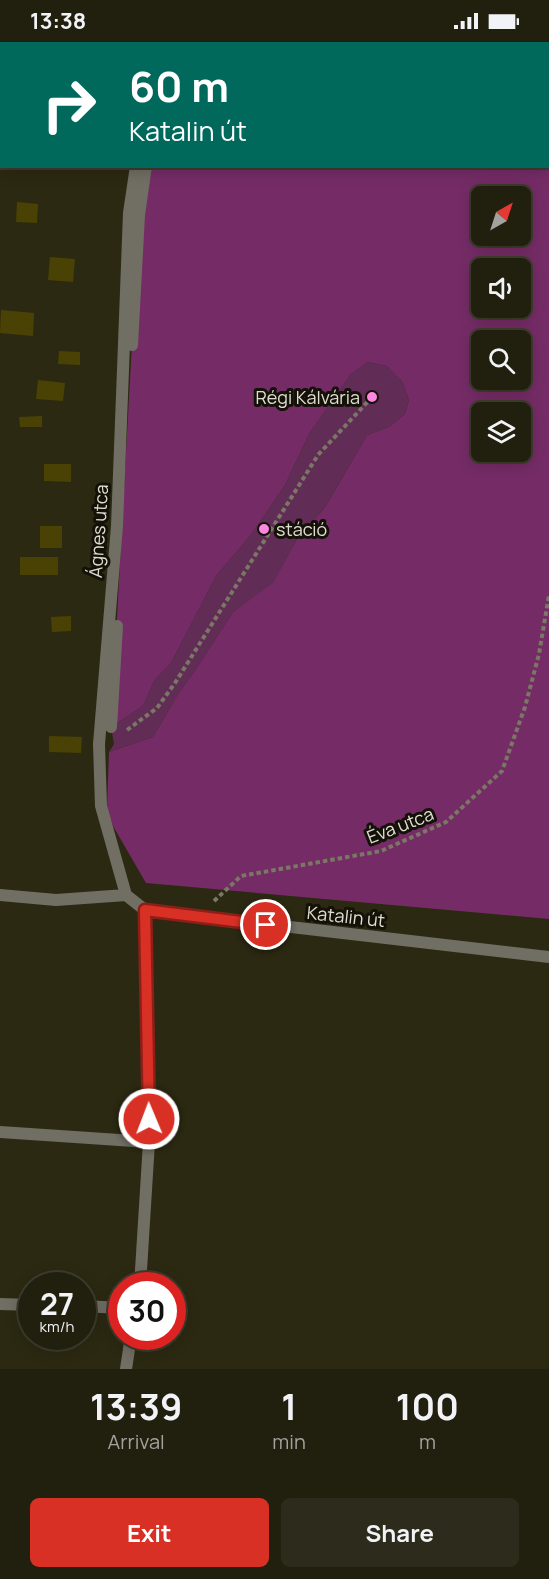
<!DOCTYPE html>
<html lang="en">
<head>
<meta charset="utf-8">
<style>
	:root { --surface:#211f0e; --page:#2d2c1c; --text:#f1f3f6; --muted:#a2a29e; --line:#3e3d2e; --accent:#d93025 }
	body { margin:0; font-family:Manrope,sans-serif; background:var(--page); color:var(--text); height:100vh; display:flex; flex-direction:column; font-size:22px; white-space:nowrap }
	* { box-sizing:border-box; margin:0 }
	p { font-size:20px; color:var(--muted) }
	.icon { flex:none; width:33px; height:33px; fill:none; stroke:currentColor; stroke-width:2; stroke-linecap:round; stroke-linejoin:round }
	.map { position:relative; height:1327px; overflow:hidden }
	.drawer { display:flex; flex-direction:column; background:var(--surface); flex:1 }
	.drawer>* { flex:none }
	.top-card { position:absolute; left:0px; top:0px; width:549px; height:126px; box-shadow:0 3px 15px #0003,0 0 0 2px var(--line); background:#00695c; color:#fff; overflow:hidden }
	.needle { width:39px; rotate:39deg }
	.tools { position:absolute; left:471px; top:144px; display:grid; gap:12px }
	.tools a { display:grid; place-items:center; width:60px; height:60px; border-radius:9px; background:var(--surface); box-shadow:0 3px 15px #0003,0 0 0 2px var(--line); font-size:30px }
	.speed { position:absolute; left:18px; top:1230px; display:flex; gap:12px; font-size:30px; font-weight:700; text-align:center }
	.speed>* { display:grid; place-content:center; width:78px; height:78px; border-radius:50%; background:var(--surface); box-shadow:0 3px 15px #0003,0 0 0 2px var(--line); line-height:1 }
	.speed small { font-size:15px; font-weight:400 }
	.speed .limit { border:9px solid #d22; background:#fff; color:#111 }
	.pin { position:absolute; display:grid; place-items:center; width:51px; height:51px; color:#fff; margin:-26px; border:3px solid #fff; border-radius:50%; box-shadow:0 2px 6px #0007 }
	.me { position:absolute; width:66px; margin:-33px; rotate:359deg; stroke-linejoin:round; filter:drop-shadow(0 0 4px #0008) }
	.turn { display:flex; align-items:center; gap:21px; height:126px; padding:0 30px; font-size:27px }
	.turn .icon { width:78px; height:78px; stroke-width:2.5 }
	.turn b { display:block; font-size:42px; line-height:51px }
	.eta { display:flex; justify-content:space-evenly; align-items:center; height:102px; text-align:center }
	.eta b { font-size:36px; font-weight:700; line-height:42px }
	.primary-button { display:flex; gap:12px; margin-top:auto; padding:12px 30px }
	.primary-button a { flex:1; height:69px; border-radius:9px; background:var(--accent); color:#fff; font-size:24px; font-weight:700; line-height:69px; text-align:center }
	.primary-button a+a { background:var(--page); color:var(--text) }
	.status { display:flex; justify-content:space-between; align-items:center; height:42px; padding:0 30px; background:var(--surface); direction:ltr }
	.status svg { height:16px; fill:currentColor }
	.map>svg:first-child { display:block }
	.green { fill:#612c55 }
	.forest { fill:#752c66; fill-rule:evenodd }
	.building { fill:#4a4204 }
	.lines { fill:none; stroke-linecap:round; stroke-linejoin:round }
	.path { stroke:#7a7764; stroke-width:4; stroke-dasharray:4.5 3; stroke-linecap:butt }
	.lane { stroke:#716f64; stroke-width:12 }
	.street { stroke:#716f64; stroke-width:12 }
	.route-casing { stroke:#8d1f18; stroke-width:15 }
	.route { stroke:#d93025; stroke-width:10 }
	.poi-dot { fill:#fd86e1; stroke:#131108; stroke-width:2 }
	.labels { text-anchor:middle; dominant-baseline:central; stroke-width:6; stroke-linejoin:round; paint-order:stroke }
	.poi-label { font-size:18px; fill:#e0ded0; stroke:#131108; text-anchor:end }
	.street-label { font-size:18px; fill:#e0ded0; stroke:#131108 }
</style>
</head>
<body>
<div class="status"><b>13:38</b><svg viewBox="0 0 49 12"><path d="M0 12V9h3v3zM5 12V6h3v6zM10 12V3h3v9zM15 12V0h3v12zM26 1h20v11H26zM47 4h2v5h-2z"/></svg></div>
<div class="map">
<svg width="549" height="1327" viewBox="0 0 549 1327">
	<rect width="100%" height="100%" fill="#2c2912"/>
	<path class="green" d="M368 320 387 324 402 339 409 358 405 372 389 385 367 393 326 464 297 497 273 542 233 570 194 630 178 652 153 695 109 710 114 702 111 685 143 664 154 639 171 621 216 534 251 493 285 443 309 392 351 332Z"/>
	<path class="forest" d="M164 0H549V877L146 841 113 784 107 768 109 710 153 695 178 652 194 630 233 570 273 541 297 497 326 464 367 393 389 385 405 372 409 358 402 339 387 324 368 320 351 332 309 392 285 443 251 493 216 534 171 621 154 639 143 664 111 685 139 173 146 125 548 124V2L164 1ZM482 154H520V194H482ZM482 226H520V266H482ZM482 298H520V338H482ZM482 370H520V410H482Z"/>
	<path class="building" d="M17 160 38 162 37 181 16 180Z
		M50 215 75 217 73 240 48 238Z
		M1 268 34 271 33 294 0 291Z
		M59 309 80 310V323L58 322Z
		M38 338 65 341 63 359 36 357Z
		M42 374V385H20L19 375Z
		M44 422H71V440L44 439Z
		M40 484H62V506H40Z
		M20 515H58V533H20Z
		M71 574V589L52 590 51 575Z
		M49 694 82 695 81 711 49 710Z"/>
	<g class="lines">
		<path class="path" d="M127 688 157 666 175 641 318 413 372 355
			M214 859 241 834 381 809 446 780 502 729 525 665 539 612 549 553"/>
		<path class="lane" d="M0 1090 149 1100"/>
		<path class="street" d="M155 2V0
			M164 2V0
			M132 303 139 173 146 124
			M111 685 117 584
			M0 853 56 858 126 853 145 868 549 915
			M126 853 101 764 99 702 117 484 129 171 136 124
			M140 1244 149 1100 145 868
			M0 1262 32 1263
			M82 1264 122 1266
			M126 1327 131 1294"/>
	</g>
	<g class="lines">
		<g class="route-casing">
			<path id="route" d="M149 1077 145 868 266 883"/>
		</g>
		<use href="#route" class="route"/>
	</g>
	<g class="poi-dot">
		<circle cx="372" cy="355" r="6"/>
		<circle cx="264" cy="487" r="6"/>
	</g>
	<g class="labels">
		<g class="poi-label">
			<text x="360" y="355">Régi Kálvária</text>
			<text x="276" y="487" text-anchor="start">stáció</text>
		</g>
		<g class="street-label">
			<text transform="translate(98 489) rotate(-86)">Ágnes utca</text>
			<text transform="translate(400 783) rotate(-21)">Éva utca</text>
			<text transform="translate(346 874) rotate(6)">Katalin út</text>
		</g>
	</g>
</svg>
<div class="tools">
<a><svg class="needle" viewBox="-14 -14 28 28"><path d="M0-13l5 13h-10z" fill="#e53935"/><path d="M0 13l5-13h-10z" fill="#a2a29e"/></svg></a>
<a><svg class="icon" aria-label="sound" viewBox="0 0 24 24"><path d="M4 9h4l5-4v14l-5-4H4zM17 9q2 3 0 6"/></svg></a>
<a><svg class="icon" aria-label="search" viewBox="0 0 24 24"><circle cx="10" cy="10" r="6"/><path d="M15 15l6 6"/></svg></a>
<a><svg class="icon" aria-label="layers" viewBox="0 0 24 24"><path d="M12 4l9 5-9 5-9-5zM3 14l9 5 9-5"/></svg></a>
</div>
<div class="speed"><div>27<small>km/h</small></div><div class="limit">30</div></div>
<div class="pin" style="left:266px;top:883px;background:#d93025"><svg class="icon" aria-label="arrive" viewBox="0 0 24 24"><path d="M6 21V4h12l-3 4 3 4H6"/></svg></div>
<svg class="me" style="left:149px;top:1077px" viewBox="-20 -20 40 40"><circle r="17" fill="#d93025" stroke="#fff" stroke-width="3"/><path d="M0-11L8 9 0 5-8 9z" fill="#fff"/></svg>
<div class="top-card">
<div class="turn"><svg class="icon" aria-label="right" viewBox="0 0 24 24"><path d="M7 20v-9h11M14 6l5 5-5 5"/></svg><div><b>60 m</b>Katalin út</div></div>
</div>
</div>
<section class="drawer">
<div class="eta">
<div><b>13:39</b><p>Arrival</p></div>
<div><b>1</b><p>min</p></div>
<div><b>100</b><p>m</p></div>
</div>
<div class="primary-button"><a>Exit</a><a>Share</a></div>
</section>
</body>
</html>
